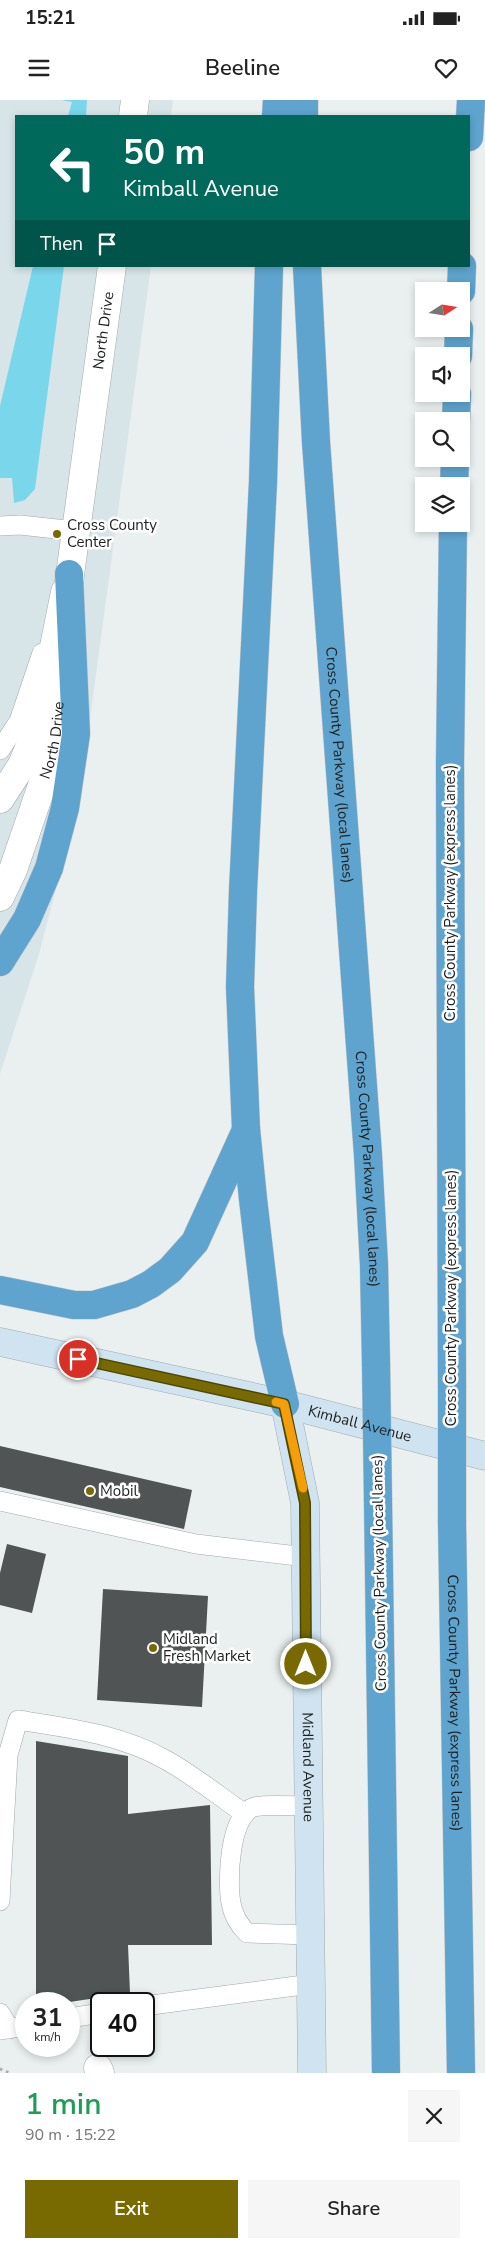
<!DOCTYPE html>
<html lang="en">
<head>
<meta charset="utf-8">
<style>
	:root { --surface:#fff; --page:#f6f6f6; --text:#222; --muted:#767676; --accent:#786a01 }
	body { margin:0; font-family:"Nunito Sans",sans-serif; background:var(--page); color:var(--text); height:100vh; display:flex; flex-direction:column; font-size:19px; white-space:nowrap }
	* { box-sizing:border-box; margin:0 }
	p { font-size:16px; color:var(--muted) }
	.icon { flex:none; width:28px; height:28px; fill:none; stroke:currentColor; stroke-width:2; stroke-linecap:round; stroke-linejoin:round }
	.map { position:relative; height:1973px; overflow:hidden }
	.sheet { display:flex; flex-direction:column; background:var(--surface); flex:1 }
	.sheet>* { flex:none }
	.top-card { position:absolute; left:15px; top:15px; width:455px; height:152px; border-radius:0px; box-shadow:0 2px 8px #0003; background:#00695c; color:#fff; overflow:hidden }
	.needle { width:32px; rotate:78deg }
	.tools { position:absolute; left:415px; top:182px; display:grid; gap:10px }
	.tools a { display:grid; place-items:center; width:55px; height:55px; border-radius:0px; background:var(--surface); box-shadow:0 2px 8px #0003; font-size:25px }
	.speed { position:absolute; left:15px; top:1892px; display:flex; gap:10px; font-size:25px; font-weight:700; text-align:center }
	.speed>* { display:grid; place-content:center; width:65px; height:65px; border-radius:50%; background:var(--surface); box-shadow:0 2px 8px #0003; line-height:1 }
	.speed small { font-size:12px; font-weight:400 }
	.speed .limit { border:2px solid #111; border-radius:8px; background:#fff; color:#111 }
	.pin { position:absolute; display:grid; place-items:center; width:42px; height:42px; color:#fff; margin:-21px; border:2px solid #fff; border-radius:50%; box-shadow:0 1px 5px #0007 }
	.me { position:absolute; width:55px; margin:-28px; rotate:0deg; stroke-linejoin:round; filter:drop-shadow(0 0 4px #0008) }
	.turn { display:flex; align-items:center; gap:18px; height:105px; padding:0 25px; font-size:22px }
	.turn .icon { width:65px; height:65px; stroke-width:2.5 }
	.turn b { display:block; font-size:35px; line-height:42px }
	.then { display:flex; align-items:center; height:48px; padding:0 25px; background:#0003; gap:10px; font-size:19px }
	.round { display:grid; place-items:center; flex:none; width:52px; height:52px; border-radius:0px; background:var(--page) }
	.headline { display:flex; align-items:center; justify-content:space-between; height:85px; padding:0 25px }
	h1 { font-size:30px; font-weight:600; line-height:38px; color:#1e9e55 }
	.button { display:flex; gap:10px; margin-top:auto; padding:10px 25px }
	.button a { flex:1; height:58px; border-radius:0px; background:var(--accent); color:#fff; font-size:20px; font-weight:600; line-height:58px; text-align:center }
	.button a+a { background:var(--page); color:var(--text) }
	.status { display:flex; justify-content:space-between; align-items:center; height:35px; padding:0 25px; background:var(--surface); direction:ltr }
	.status svg { height:14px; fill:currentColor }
	header { display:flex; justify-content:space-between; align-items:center; height:65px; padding:0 25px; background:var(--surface); font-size:22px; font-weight:600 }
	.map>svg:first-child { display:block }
	.built { fill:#d7e5e8 }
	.green { fill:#7ad6eb }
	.building { fill:#505454 }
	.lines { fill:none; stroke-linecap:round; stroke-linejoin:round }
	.lane-casing { stroke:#a3a8a9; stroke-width:20 }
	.street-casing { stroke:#a3a8a9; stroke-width:29 }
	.secondary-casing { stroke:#a3a8a9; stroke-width:29 }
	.highway-casing { stroke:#c9c9c9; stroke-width:29 }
	.path { stroke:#a9adad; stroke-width:3; stroke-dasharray:2.5 4; stroke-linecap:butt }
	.lane { stroke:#fff; stroke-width:19 }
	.street { stroke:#fff; stroke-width:28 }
	.secondary { stroke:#cfe4f0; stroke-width:28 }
	.highway { stroke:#5ea4ce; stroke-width:28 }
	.highway-bridge-casing { stroke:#c9c9c9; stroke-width:29; stroke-linecap:butt }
	.highway-bridge { stroke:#5ea4ce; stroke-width:28 }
	.route-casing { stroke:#4e4501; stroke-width:12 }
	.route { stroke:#786a01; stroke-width:9 }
	.slow { stroke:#f59e0b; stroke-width:9 }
	.poi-dot { fill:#786a01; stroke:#fff; stroke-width:2 }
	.labels { text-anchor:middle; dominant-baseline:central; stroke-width:5; stroke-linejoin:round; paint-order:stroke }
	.street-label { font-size:15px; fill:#1d1f1f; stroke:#fff }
	.poi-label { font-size:15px; fill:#1d1f1f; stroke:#fff; text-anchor:start }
</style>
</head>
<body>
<div class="status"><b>15:21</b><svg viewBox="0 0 49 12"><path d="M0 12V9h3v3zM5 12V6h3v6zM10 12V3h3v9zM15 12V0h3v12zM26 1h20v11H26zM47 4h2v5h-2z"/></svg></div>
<header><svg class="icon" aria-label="menu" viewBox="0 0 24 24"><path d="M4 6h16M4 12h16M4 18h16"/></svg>Beeline<svg class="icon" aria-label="heart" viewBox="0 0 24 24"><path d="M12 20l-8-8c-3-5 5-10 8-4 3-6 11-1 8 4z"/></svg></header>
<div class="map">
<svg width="485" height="1973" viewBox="0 0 485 1973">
	<rect width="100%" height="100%" fill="#eaeff0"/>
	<path class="built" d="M0 0H173L171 16H16V166H151L79 701 39 854 0 974Z"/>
	<path class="green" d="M61 0H87L86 16H68L72 2Z
		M33 166H64L35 389 25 400 14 403 12 378H0V306Z"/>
	<path class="building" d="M0 1346 192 1390 184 1429 0 1387Z
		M7 1444 46 1454 32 1513 0 1505V1473Z
		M103 1489 208 1496 202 1607 97 1600Z
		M36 1641 128 1656V1714L210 1705 212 1845H128L130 1893 56 1904H36Z"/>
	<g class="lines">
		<g class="lane-casing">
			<path id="lane" d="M0 426 20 425 75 431
				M0 650 19 621 42 553
				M0 1401 196 1444 306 1457
				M308 1706C295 1706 264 1704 254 1707 229 1715 227 1782 231 1803 233 1815 239 1825 247 1833L309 1835
				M0 1801 8 1655 18 1620C69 1628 120 1634 166 1660 193 1675 219 1696 245 1714
				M144 1906 311 1884
				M0 1913 10 1929
				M69 1918 101 1913
				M0 1930 26 1926"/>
		</g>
		<g class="street-casing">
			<g id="street">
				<path d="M133 16 135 0"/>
				<path id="s1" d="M67 497 112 166"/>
				<path d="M0 699 22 665 38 626 65 492"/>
				<path id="s2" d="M0 797 13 770 51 659 56 633 63 549"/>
				<path d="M98 1968 100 1973"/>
			</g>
		</g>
		<g class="secondary-casing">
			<g id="secondary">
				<path id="s3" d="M0 1242 285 1304 485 1356"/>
				<path id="s4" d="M285 1304 305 1403 312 1973"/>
			</g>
		</g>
		<g class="highway-casing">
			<g id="highway">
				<path d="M304 0V16"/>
				<path d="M276 16 277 0"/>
				<path d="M469 37 471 0"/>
				<path d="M269 166 263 382 243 791 240 887 246 1029 253 1099 269 1236 285 1304"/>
				<path id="s5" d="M307 166 316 342 368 1055 374 1165 376 1263"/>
				<path d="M461 191 462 166"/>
				<path d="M458 256 459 229"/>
				<path d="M456 321 457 294"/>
				<path d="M454 386 455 359"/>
				<path d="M0 862 27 819 49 768 65 708 76 634 69 474"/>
				<path d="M0 1190 74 1205H94L132 1194 151 1184 170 1170 195 1142 246 1030"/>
				<path d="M452 1285 450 663 453 424"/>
				<path d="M378 1401 386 1973"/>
				<path id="s6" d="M452 1422 461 1973"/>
			</g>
		</g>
		<path class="path" d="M0 1969 10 1973"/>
		<use href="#lane" class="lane"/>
		<use href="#street" class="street"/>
		<use href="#secondary" class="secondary"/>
		<use href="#highway" class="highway"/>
		<g class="highway-bridge-casing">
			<path id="highway-bridge" d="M376 1263 378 1401
				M452 1285V1422"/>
		</g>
		<use href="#highway-bridge" class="highway-bridge"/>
	</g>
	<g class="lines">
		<g class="route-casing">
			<path id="route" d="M78 1259 284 1304 305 1403 306 1564"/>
		</g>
		<use href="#route" class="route"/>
		<path class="slow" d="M276 1302 284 1304 303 1388"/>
	</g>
	<g class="poi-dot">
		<circle cx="57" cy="434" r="5"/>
		<circle cx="90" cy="1391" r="5"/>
		<circle cx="153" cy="1548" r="5"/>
	</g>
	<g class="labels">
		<g class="street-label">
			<text stroke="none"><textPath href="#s1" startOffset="269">North Drive</textPath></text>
			<text stroke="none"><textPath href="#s2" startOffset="166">North Drive</textPath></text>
			<text stroke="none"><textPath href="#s5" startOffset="500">Cross County Parkway (local lanes)</textPath></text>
			<text transform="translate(450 793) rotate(-90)">Cross County Parkway (express lanes)</text>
			<text stroke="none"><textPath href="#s5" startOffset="905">Cross County Parkway (local lanes)</textPath></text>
			<text transform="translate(451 1198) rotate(-90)">Cross County Parkway (express lanes)</text>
			<text stroke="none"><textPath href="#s3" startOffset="369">Kimball Avenue</textPath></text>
			<text transform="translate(379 1473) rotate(-91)">Cross County Parkway (local lanes)</text>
			<text stroke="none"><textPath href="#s6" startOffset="181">Cross County Parkway (express lanes)</textPath></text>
			<text stroke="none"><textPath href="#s4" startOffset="365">Midland Avenue</textPath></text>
		</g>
		<g class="poi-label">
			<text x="67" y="425">Cross County<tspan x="67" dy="17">Center</tspan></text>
			<text x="100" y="1391">Mobil</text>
			<text x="163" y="1539">Midland<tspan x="163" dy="17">Fresh Market</tspan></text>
		</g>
	</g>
</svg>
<div class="tools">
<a><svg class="needle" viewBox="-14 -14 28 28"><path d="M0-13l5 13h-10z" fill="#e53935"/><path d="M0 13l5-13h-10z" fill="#767676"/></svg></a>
<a><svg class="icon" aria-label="sound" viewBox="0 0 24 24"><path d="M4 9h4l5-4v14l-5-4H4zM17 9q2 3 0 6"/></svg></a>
<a><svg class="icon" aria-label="search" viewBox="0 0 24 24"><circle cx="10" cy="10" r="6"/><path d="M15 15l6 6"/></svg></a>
<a><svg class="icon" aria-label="layers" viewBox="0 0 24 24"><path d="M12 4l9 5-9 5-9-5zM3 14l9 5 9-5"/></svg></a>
</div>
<div class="speed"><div>31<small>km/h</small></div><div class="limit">40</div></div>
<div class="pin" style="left:78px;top:1259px;background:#d93025"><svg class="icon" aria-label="arrive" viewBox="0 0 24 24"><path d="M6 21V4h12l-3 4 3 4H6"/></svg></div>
<svg class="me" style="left:306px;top:1564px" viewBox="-20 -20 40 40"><circle r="17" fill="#786a01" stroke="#fff" stroke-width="3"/><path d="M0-11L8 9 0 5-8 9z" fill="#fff"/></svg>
<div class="top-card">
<div class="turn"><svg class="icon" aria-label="left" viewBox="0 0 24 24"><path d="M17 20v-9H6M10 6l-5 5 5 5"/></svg><div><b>50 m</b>Kimball Avenue</div></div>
<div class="then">Then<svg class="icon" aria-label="arrive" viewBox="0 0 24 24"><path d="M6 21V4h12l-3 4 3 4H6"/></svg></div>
</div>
</div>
<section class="sheet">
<div class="headline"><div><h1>1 min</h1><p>90 m · 15:22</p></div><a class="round"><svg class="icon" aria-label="close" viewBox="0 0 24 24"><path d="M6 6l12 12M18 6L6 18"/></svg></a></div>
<div class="button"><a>Exit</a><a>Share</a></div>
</section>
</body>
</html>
